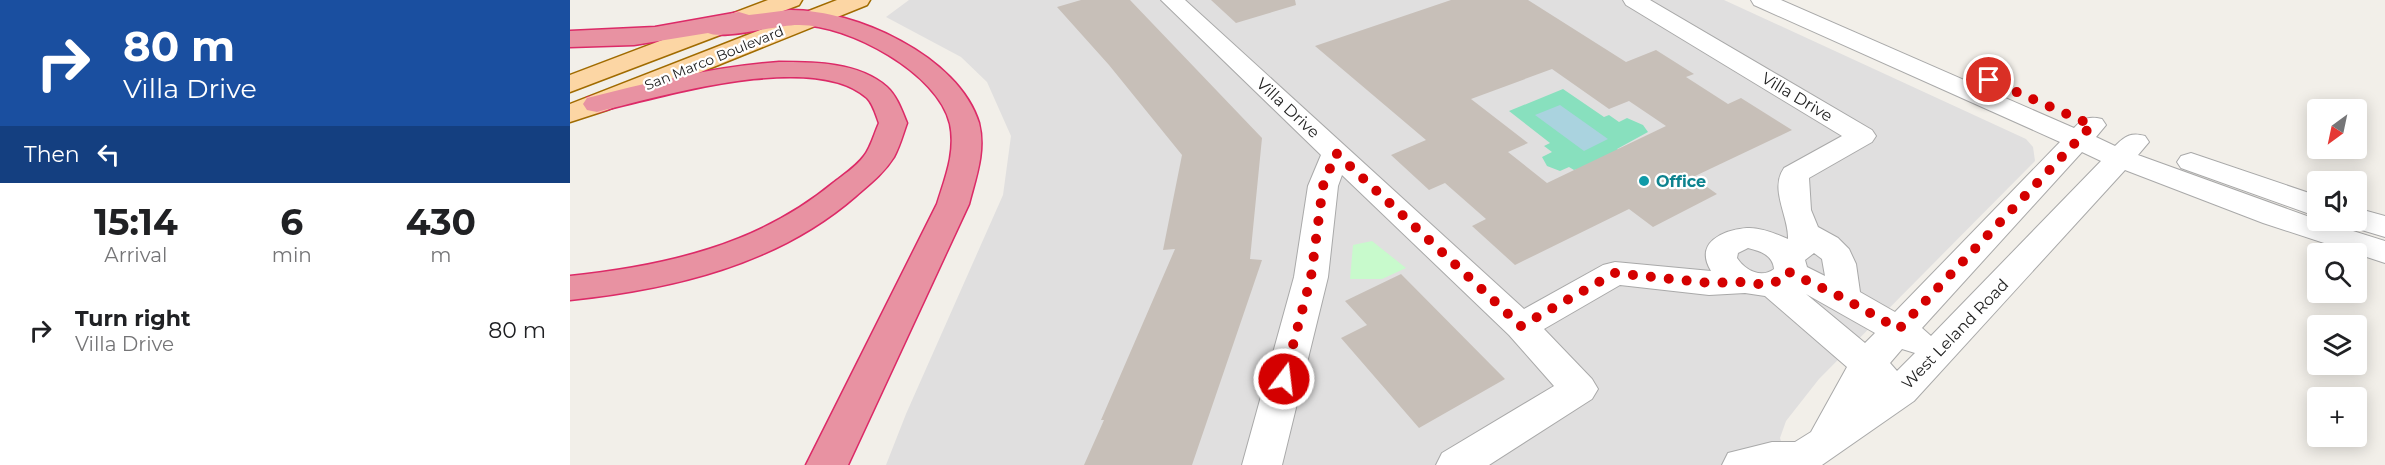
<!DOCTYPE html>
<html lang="en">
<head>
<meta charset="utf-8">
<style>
	:root { --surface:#fff; --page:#f2f2f2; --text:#202124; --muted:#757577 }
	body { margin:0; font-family:Montserrat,sans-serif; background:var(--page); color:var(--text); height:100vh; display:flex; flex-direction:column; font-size:22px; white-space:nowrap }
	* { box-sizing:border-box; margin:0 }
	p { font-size:20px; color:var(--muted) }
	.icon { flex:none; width:33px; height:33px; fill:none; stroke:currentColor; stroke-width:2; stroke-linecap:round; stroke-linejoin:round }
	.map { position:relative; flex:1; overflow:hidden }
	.details { display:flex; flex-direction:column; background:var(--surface); width:570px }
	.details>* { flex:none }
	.hud { background:#1a4fa0; color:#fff; overflow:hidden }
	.needle { width:39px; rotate:213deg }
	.fabs { position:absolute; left:1737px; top:99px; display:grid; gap:12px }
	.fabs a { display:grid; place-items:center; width:60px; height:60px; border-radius:6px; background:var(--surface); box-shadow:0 3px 15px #0003; font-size:30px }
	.pin { position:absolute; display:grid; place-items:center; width:51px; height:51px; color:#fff; margin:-26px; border:3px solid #fff; border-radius:50%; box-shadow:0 2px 6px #0007 }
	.me { position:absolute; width:66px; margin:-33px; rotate:15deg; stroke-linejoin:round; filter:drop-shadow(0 0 4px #0008) }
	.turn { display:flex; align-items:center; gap:21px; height:126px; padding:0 24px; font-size:27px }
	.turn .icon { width:78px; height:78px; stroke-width:2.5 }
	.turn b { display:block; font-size:42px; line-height:51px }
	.then { display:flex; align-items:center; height:57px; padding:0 24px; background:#0003; gap:12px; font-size:22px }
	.eta { display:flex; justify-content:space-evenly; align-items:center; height:102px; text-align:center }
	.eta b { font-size:36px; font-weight:700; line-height:42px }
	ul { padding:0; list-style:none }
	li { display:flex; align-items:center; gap:18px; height:90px; padding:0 24px }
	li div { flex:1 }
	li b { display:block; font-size:22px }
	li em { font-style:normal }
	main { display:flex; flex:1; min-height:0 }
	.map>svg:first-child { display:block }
	.residential { fill:#e0dfdf }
	.park { fill:#c8facc }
	.pitch { fill:#88e0be }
	.water { fill:#aad3df }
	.building { fill:#c7bfb8; fill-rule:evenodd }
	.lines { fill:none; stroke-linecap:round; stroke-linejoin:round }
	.minor-casing { stroke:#a9a9a9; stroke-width:2 }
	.major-casing { stroke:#a06b00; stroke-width:3 }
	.highway-casing { stroke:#dc2a67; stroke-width:3 }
	.minor { fill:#fff; fill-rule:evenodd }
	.major { fill:#fcd6a4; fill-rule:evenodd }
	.highway { fill:#e892a2; fill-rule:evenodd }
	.route { stroke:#d40000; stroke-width:10; stroke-dasharray:0 18 }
	.culture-dot { fill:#0f9aa8; stroke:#fff; stroke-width:2 }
	.labels { text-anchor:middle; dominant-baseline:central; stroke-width:4.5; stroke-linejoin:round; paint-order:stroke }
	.far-street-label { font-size:14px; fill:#222; stroke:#fff }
	.street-label { font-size:16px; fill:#222; stroke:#fff }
	.culture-label { font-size:16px; font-weight:bold; fill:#0d838f; stroke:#fff; text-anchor:start }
</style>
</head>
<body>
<main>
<section class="details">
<div class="hud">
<div class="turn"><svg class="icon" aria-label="right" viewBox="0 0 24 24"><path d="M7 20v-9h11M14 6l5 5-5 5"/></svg><div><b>80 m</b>Villa Drive</div></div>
<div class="then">Then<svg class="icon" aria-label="left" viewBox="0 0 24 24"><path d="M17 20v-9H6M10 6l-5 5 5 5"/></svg></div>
</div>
<div class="eta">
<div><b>15:14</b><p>Arrival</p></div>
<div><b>6</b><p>min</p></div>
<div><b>430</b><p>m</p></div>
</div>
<ul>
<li><svg class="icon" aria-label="right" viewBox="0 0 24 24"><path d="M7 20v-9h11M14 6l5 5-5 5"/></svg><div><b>Turn right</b><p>Villa Drive</p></div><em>80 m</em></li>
</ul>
</section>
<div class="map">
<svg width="1815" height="465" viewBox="0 0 1815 465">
	<rect width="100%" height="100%" fill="#f2efe9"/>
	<path class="residential" d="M339 0H1154L1456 139 1463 147 1465 161 1249 379 1216 421 1210 438 1219 465H316L336 414 433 195 441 136 417 82 391 57 316 17Z"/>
	<path class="park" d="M802 241 836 268 812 279H780L783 245Z"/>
	<path class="pitch" d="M993 89 1034 117 1039 115 1049 122 1057 118 1073 125 1078 132 1047 149 1058 158 1004 170 999 167 990 171 977 166 972 157 982 152 974 146 980 143 939 111Z"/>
	<path class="water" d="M990 105 1038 139 1014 151 965 115Z"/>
	<path class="building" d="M511 0H560L692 138 680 259 692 260 622 465H514L534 420H531L605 249 593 250 612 155 539 65 487 7Z
		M641 0H725L726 5 666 23Z
		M881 0H958L1056 62 1086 50 1124 74 1116 77 1158 104 1171 98 1222 130 1123 177 1147 194 1083 227 1059 209 945 265 902 226 916 219 875 183 859 190 821 155 856 140 745 46ZM982 69 1039 109 1059 101 1096 126 977 183 938 152 958 143 901 99Z
		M831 274 935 379 849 428 771 338 797 325 775 301Z"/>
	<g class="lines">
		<g class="minor-casing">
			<path id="minor" d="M591 0H615L954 309 1033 265 1045 262 1141 271C1124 243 1152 230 1177 228 1190 227 1207 234 1218 239 1219 217 1199 189 1214 168L1272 136 1056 5 1053 0H1080L1302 130 1306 136 1302 142 1239 178 1241 210 1248 227 1268 238 1279 249 1286 264 1290 292 1325 312 1490 142 1184 5 1181 0H1211L1504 128C1513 118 1519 116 1532 119L1536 125 1526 137 1545 146C1555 136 1561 132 1575 136L1579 142 1568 155 1748 220 1815 241V263L1693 223 1555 170 1344 401 1252 465H1152L1158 453 1202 442H1225L1241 432 1277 367 1195 296 1175 293 1139 295 1050 285 974 329 1022 379 1028 389 1022 399 919 465H866L872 453 984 386 939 335 772 175 768 186 758 277 712 465H672L724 277 738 186 751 155ZM1512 152 1531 161 1361 336 1352 328ZM1178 248C1190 251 1203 255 1204 269 1191 279 1175 270 1167 258L1168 253ZM1244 253 1252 259 1255 276 1237 267 1235 260ZM1236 294 1305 333 1295 343ZM1332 349 1345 353 1327 371 1320 363Z
				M1621 153 1748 196V217L1611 168 1607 162 1611 156Z
				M1786 208 1815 216V237L1775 225 1772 220H1786Z"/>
		</g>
		<g class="major-casing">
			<path id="major" d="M198 0H232L229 5 0 92V75Z
				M267 0H300L297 5 37 110 0 122V104Z"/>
		</g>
		<g class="highway-casing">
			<path id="highway" d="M219 10C284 9 389 56 409 123 416 151 406 177 399 204L278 465H236L367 204C375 178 386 152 380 124 369 73 277 24 228 25 207 25 152 40 138 33L64 45 0 47V31L85 27 169 12 179 15Z
				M209 62C244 62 289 62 317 87 327 96 332 111 337 123 333 134 330 146 324 157 314 173 300 184 286 196 207 265 102 289 0 300V276C95 266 188 245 263 183 273 175 286 167 294 156 301 147 304 134 309 123 306 115 303 104 297 98 244 50 90 97 27 112L17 110 13 104 17 98C81 82 144 67 209 62Z"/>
		</g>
		<use href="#minor" class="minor"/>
		<use href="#major" class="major"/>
		<use href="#highway" class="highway"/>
	</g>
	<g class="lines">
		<path class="route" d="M714 379 741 277 753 186 766 153 951 326 1045 273 1139 283 1174 282 1195 285 1212 280 1219 272 1273 298 1329 329 1522 125 1419 80"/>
	</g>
	<circle class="culture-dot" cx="1074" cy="181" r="6"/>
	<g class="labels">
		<g class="far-street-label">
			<text transform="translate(144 58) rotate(-22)">San Marco Boulevard</text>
		</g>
		<g class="street-label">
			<text transform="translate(1227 97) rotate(31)">Villa Drive</text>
			<text transform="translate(718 108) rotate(43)">Villa Drive</text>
			<text transform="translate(1385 334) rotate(-46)">West Leland Road</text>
		</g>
		<g class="culture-label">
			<text x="1086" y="181">Office</text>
		</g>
	</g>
</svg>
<div class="fabs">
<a><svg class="needle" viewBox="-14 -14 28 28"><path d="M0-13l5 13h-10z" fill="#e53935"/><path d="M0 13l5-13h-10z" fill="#757577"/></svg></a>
<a><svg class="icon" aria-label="sound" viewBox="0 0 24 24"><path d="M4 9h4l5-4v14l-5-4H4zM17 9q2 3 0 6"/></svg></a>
<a><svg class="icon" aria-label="search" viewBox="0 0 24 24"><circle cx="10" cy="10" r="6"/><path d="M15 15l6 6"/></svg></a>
<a><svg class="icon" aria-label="layers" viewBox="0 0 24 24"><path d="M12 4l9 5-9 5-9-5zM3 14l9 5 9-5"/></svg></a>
<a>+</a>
</div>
<div class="pin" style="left:1419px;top:80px;background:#d93025"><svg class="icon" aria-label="arrive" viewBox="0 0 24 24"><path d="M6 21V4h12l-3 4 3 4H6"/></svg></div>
<svg class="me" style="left:714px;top:379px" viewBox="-20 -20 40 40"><circle r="17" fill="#d40000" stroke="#fff" stroke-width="3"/><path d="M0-11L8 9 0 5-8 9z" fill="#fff"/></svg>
</div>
</main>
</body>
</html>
